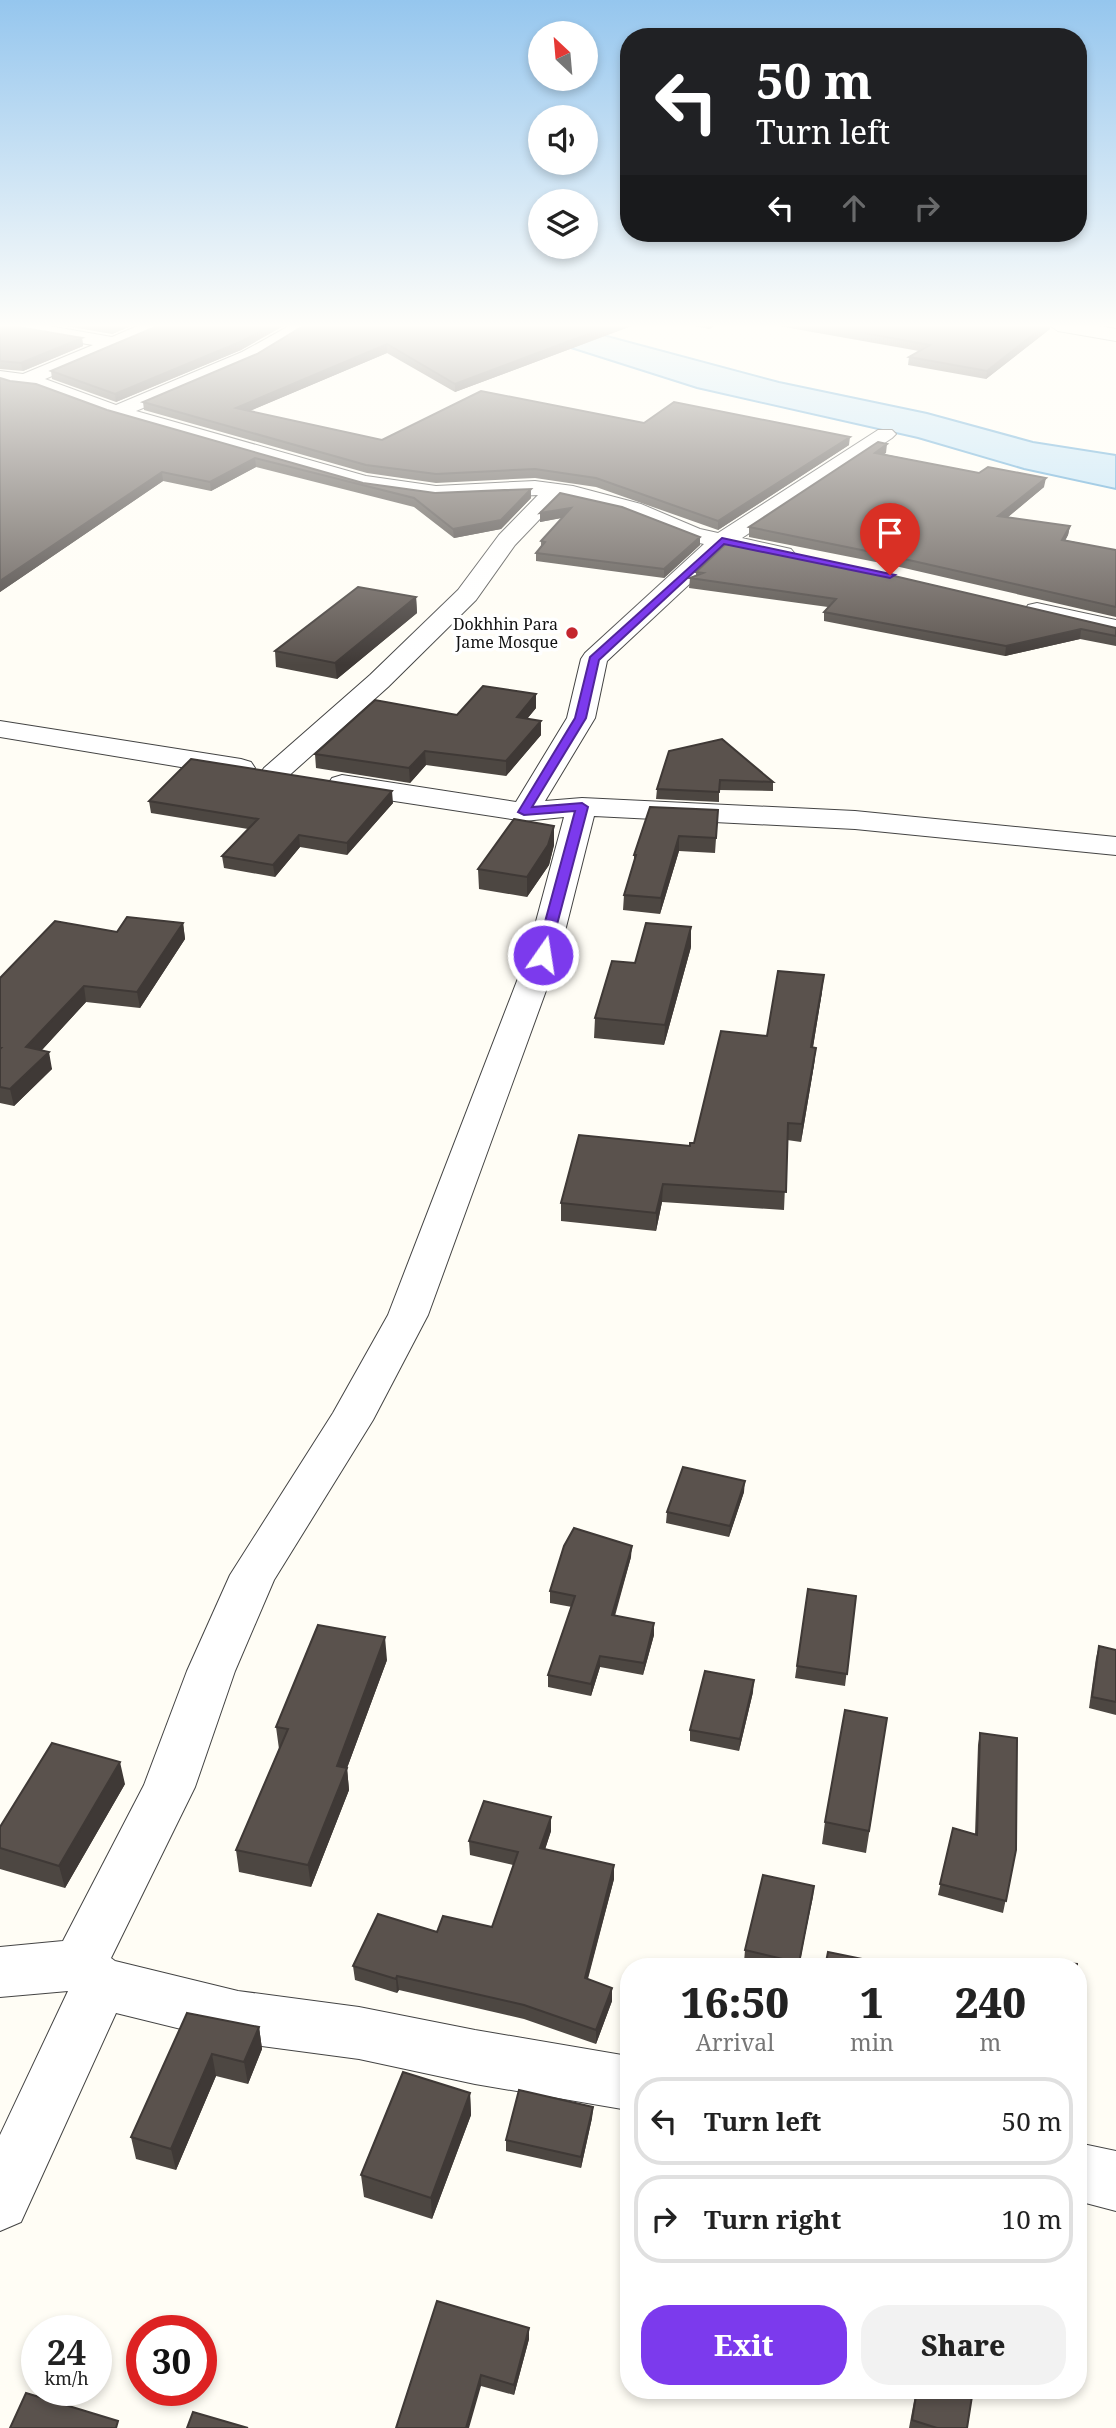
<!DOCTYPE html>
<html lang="en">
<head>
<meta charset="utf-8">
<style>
	:root { --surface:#fff; --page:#f2f2f2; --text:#222; --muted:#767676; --line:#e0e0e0; --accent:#7c3aed }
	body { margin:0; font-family:"Noto Serif",serif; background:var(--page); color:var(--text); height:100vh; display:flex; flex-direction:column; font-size:26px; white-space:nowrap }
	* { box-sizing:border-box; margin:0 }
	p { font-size:23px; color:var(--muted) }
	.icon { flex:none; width:38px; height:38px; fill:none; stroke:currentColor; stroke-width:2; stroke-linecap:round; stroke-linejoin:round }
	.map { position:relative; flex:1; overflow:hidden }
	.drawer { position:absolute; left:620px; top:1958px; width:467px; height:441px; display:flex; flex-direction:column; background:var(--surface); border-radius:28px; box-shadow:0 4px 10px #0003 }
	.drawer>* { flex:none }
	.top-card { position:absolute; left:620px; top:28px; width:467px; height:214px; border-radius:28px; box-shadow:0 4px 10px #0003; background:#202124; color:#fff; overflow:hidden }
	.needle { width:46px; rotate:334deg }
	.buttons { position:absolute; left:528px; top:21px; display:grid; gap:14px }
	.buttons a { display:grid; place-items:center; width:70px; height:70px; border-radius:50%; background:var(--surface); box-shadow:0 4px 10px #0003; font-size:35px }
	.speed { position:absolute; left:21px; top:2315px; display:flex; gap:14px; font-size:35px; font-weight:700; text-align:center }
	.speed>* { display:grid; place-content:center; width:91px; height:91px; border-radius:50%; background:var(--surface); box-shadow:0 4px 10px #0003; line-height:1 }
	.speed small { font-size:18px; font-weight:400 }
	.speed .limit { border:10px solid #d22; background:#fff; color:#111 }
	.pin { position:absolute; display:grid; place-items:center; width:60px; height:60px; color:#fff; margin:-72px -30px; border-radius:50% 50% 50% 0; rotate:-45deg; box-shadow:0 0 7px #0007 }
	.pin .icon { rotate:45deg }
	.me { position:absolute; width:77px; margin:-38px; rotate:13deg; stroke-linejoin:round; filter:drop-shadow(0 0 5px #0008) }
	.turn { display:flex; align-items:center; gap:24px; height:147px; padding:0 21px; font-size:32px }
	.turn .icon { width:91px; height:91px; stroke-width:2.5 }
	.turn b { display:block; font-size:49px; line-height:60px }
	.lanes { display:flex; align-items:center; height:66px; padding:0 21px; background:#0003; justify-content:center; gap:35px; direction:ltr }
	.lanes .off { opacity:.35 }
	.eta { display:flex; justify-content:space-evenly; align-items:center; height:119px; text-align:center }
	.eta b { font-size:42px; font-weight:800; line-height:49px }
	.button { display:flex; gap:14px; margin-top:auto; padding:14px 21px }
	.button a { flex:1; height:80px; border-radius:28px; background:var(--accent); color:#fff; font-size:28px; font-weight:800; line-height:80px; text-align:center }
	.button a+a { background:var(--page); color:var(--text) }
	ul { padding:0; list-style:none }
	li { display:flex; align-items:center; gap:21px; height:88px; margin:0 14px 10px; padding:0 7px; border:4px solid var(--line); border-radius:28px }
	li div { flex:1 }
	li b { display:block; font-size:26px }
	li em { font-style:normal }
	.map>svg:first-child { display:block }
	.water { fill:#b9e0f7; stroke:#3f96cf; stroke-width:2 }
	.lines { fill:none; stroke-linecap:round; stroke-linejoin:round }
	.street-casing { stroke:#444; stroke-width:2 }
	.street { fill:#fff; fill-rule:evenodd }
	.wall { fill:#4d4742 }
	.shaded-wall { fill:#3f3936 }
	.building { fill:#5a524d; stroke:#3f3936; stroke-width:2 }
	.route { fill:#7c3aed; stroke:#51269a; stroke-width:2 }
	.poi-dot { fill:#c4262e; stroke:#fff; stroke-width:2.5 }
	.labels { text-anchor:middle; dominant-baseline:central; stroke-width:7; stroke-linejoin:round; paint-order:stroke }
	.far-poi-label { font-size:16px; fill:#111; stroke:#fff; text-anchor:end }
</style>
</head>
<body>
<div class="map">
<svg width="1116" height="2428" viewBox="0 0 1116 2428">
	<rect width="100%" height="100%" fill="#fffdf5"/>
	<path class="water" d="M566 325 779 382 927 413 1033 442 1116 455V489L1024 469 918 438 697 388 549 341Z"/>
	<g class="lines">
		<g class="street-casing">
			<path id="street" d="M0 325H43L112 337 140 325H166L164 329 45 379 116 405 242 352 291 325H314L256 360 136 411 366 476 436 486 535 481 573 486 641 504 700 529 718 533 878 430H892L896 434 892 438 742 538 791 549 795 554 791 559 783 561 727 549 607 661 595 718 545 801 582 798 855 811 1116 837V855L855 829 594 816 559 955 428 1315 373 1420 274 1580 235 1671 195 1787 111 1958 115 1961 238 1991 359 2007 475 2030 628 2056V2110L475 2084 359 2059 238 2043 116 2013 21 2222 0 2231V2135L68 1991 0 1997V1947L63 1941 144 1785 187 1671 230 1575 333 1413 388 1315 527 955 564 817 524 821 342 793 332 790 328 784 332 778 342 775 516 802 567 718 581 659 585 653 704 544 685 540 625 514 560 498 515 545 476 600 388 687 284 780 274 783 264 780 260 774 264 768 370 675 458 590 499 535 538 495 436 500 364 489 109 416 38 390 12 387 10 384 0 383V371L23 374 93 345 8 331 1 329Z
				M1049 325H1093L1116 329V341L1058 331Z
				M1037 603 1116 620V636L1028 615 1025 610 1028 605Z
				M0 721 241 759 251 762 255 768 251 774 241 777 0 737Z
				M1078 2143 1116 2151V2211L1078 2201Z"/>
		</g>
		<use href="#street" class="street"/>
	</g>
	<path class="wall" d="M0 325 82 338 83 346 23 371 0 369Z
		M60 325H133L112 334Z
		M160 325H285L241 350 116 402 52 379 51 371Z
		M305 325H634L455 392 387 353 249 411 382 440 644 423 849 445 718 530 596 487 535 478 436 483 367 473 144 410 143 402 257 354Z
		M690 325H716L709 329Z
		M773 325H1050V329L986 379 908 365 909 357 919 351Z
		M0 378 107 410 363 483 435 493 531 489V498L501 529 454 538 414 507 256 467 211 491 163 481 0 592Z
		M886 453 884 454 1044 487 1007 518 1070 526 1068 535 1065 540 1116 550V617L891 565 749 537V527Z
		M560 493 622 507 700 537V545L664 578 536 561V553L541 546V541L562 518 540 522V513Z
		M696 572 1116 628V646L1080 639 1005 656 824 621V612L828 607 689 588 690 578 696 576Z
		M416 597 417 613 337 679 276 667 275 651Z
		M536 694V708L527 719 541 721V735L506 776 426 765 410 783 316 768 315 754Z
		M669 751 773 782V791L719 790V802L656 799 657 789Z
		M149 801 393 803 347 855 300 847 275 877 224 868 222 856 248 829 151 813Z
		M718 810 715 853 679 851 660 914 623 910 624 895 634 863V855Z
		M554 826V845L549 865 527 897 479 889 478 869Z
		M183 923 185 939 140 1008 86 1002 41 1051 52 1069 14 1106 0 1103V978L117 932Z
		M691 947 664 1045 594 1038 595 1018Z
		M822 992 813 1047 816 1048 814 1065 801 1142 787 1140 784 1210 662 1202 656 1231 561 1221V1203L694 1143 767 1036Z
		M744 1492 729 1537 666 1523 667 1512Z
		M631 1557 615 1616 654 1623V1635L643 1675 600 1667 591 1696 548 1687V1675L572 1607 550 1603V1591Z
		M808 1589 856 1596 845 1686 795 1678Z
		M1099 1646 1116 1650V1715L1089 1708 1096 1658Z
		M387 1660 347 1768 349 1790 311 1887 239 1872 236 1850 279 1749 276 1727Z
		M753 1692 739 1751 690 1741V1730Z
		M887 1718 866 1853 822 1844 825 1822Z
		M980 1733 1016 1850 1003 1913 938 1895 953 1828 975 1834 978 1745Z
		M125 1784 65 1888 0 1869V1827Z
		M551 1831 545 1849 614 1865V1879L588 1979 612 2001 596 2044 524 2019 399 1990 397 1993 355 1980 353 1966 437 1932 492 1927 513 1865 470 1855 469 1841Z
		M814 1886 799 1967H767L744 1962 745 1950Z
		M187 2013 259 2027 262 2049 248 2084 216 2076 176 2170 136 2159 131 2137Z
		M470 2093 471 2115 432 2219 364 2197 361 2175Z
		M593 2107 592 2118 581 2168 506 2151V2140Z
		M529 2328V2339L514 2395 481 2386 396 2428Z
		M916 2390H973L967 2428H909Z"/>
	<path class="shaded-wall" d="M113 325H133L112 334 111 326Z
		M270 325H285L241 350 116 402 115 394Z
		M612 325H634L455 392V384Z
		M1045 325H1050V329L986 379 987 371Z
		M82 338 83 346 23 371 21 363Z
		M387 344V353L236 417V408Z
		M850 437 849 445 718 530V521Z
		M887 444 886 453 874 461 875 453Z
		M255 458 256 467 211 491 210 482Z
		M162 472 163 481 0 592V581Z
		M1046 478 1044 487 997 526 998 516Z
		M531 489V498L501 529 454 538 453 529Z
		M571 508V516L540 522V513Z
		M1070 526 1068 535 1061 549 1062 540Z
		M700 537V545L664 578V569Z
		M416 597 417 613 337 679 335 663Z
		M1081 629 1080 639 1005 656 1006 646Z
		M536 694V708L517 731V717Z
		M541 721V735L506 776V761Z
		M425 751 426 765 410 783 409 768Z
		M392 791 393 803 347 855V843Z
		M554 826V845L549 865 527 897V877Z
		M299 835 300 847 275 877 273 865Z
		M679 836V851L660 914 661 898Z
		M183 923 185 939 140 1008 137 992Z
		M691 927V947L664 1045 665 1025Z
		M824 975 822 992 810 1065 811 1047Z
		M84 986 86 1002 29 1064 26 1047Z
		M816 1048 814 1065 801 1142 802 1124Z
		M49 1052 52 1069 14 1106 10 1089Z
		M663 1184 662 1202 656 1231V1213Z
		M745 1481 744 1492 729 1537 730 1526Z
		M632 1546 631 1557 611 1627 612 1615Z
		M654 1623V1635L643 1675 644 1663Z
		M385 1637 387 1660 347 1768 349 1790 311 1887 308 1865 337 1766Z
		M600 1656V1667L591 1696V1684Z
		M754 1680 753 1692 739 1751 740 1739Z
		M120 1762 125 1784 65 1888 59 1866Z
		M551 1817V1831L541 1862 540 1848Z
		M614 1865V1879L584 1992 585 1978Z
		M814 1886 813 1897 798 1967 799 1963Z
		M397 1976 399 1990 397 1993 396 1979Z
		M612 1988V2001L596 2044V2030Z
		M259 2027 262 2049 248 2084 244 2062Z
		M212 2054 216 2076 176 2170 171 2149Z
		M470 2093 471 2115 432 2219 431 2198Z
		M593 2107 592 2118 581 2168V2157Z
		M529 2328V2339L514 2395V2385Z
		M481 2375V2386L469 2428H466Z"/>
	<path class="building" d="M0 325H6L82 338 21 363 0 361Z
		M160 325H270L240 342 115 394 51 371Z
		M305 325H612L455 384 387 344 236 408 382 440 481 391 644 423 674 402 850 437 718 521 596 478 535 469 436 474 366 465 143 402 257 354Z
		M822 325H1045L987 371 909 357 930 345Z
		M0 378 10 381 36 384 107 410 363 483 435 493 531 489 501 520 453 529 414 498 255 458 210 482 162 472 0 581Z
		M878 442 887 444 875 453 979 473 988 467 1046 478 998 516 1070 526 1062 540 1116 550V607L891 556 749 527Z
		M560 493 622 507 700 537 664 569 536 553 545 542 541 541 571 508 540 513Z
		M728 542 890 575 1116 628V636L1081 629 1006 646 824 612 836 599 690 578 703 573 696 572Z
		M358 587 416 597 335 663 275 651Z
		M483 686 536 694 517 717 541 721 506 761 425 751 409 768 315 754 375 700 457 715Z
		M722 739 773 782 720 780 719 792 657 789 669 751Z
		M191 759 392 791 347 843 299 835 273 865 222 856 258 819 149 801Z
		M650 807 718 810 716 838 679 836 661 898 624 895 636 855H634Z
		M514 819 554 826 548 845 527 877 478 869Z
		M127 917 183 923 137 992 84 986 26 1047 49 1052 10 1089 0 1087V1049L1 1048H0V978L55 921 117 932Z
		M646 923 691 927 665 1025 595 1018 612 961 635 963Z
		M778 971 824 975 811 1047 816 1048 802 1124 788 1123 786 1192 663 1184 656 1213 561 1203 579 1135 690 1146V1143H694L721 1031 767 1036Z
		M683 1467 745 1481 730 1526 667 1512Z
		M574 1528 632 1546 612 1615 654 1623 644 1663 600 1656 591 1684 548 1675 575 1596 550 1591 564 1546Z
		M808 1589 856 1596 847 1674 797 1666Z
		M318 1625 385 1637 337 1766 347 1768 308 1865 236 1850 288 1729 276 1727Z
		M1099 1646 1116 1650V1702L1092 1697Z
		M705 1671 754 1680 740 1739 690 1730Z
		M845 1710 887 1718 869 1831 825 1822Z
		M980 1733 1017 1738 1016 1850 1006 1901 940 1884 953 1828 977 1835Z
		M52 1743 120 1762 59 1866 0 1848V1827Z
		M484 1801 551 1817 540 1848 614 1865 585 1978 612 1988 596 2030 524 2005 397 1976 396 1979 353 1966 378 1914 437 1932 443 1916 492 1927 518 1852 469 1841Z
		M763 1875 814 1886 799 1963 745 1950Z
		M828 1952 877 1962 876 1967H825Z
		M1025 1960 1077 1964V1967H1024Z
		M187 2013 259 2027 244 2062 212 2054 171 2149 131 2137Z
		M403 2072 470 2093 431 2198 361 2175Z
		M519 2090 593 2107 581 2157 506 2140Z
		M437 2301 529 2328 514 2385 481 2375 466 2428H396Z
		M917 2390H973L967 2428H937L912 2420Z
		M26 2393 118 2421 116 2428H10Z
		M193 2412 248 2428H187Z"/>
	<linearGradient id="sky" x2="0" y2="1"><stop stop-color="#95c6ee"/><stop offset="0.49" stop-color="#fffefa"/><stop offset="1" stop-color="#fffefa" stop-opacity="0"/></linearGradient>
	<rect width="1116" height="665" fill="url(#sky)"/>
	<path class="route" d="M722 538 895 575 890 578 724 544 599 660 586 718 532 807 582 803 588 807 549 955 543 959 538 958 536 955 575 811 524 815 518 812 575 718 590 657Z"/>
	<circle class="poi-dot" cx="572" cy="633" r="7"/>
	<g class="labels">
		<g class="far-poi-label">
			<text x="558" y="624">Dokhhin Para<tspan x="558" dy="18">Jame Mosque</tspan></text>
		</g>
	</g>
</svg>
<div class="buttons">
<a><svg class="needle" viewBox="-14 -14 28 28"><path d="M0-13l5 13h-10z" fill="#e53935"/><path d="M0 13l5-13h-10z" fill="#767676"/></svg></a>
<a><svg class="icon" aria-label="sound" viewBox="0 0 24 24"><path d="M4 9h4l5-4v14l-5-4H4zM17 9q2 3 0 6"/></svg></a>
<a><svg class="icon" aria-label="layers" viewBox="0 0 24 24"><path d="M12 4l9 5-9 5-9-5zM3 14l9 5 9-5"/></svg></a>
</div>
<div class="speed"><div>24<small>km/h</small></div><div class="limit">30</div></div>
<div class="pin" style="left:890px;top:575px;background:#d93025"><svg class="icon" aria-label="arrive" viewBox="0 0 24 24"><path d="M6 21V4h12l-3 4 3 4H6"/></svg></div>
<svg class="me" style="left:543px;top:955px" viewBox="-20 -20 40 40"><circle r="17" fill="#7c3aed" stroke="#fff" stroke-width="3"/><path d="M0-11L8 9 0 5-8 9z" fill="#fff"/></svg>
<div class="top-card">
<div class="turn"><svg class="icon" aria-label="left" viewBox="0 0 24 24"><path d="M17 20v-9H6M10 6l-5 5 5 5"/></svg><div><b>50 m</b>Turn left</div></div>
<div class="lanes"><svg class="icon" aria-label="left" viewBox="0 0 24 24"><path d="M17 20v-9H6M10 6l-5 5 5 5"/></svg><svg class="icon off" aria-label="ahead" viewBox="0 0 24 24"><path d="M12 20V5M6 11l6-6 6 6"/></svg><svg class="icon off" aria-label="right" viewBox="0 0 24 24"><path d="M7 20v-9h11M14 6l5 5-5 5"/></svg></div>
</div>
<section class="drawer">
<div class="eta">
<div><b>16:50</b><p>Arrival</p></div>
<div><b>1</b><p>min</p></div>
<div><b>240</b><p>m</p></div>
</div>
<ul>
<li><svg class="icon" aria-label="left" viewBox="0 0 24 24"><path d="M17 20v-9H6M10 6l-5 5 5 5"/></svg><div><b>Turn left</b></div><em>50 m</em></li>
<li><svg class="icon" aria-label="right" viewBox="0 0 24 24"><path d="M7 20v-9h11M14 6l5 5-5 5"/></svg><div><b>Turn right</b></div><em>10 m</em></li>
</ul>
<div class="button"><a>Exit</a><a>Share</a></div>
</section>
</div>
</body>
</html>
